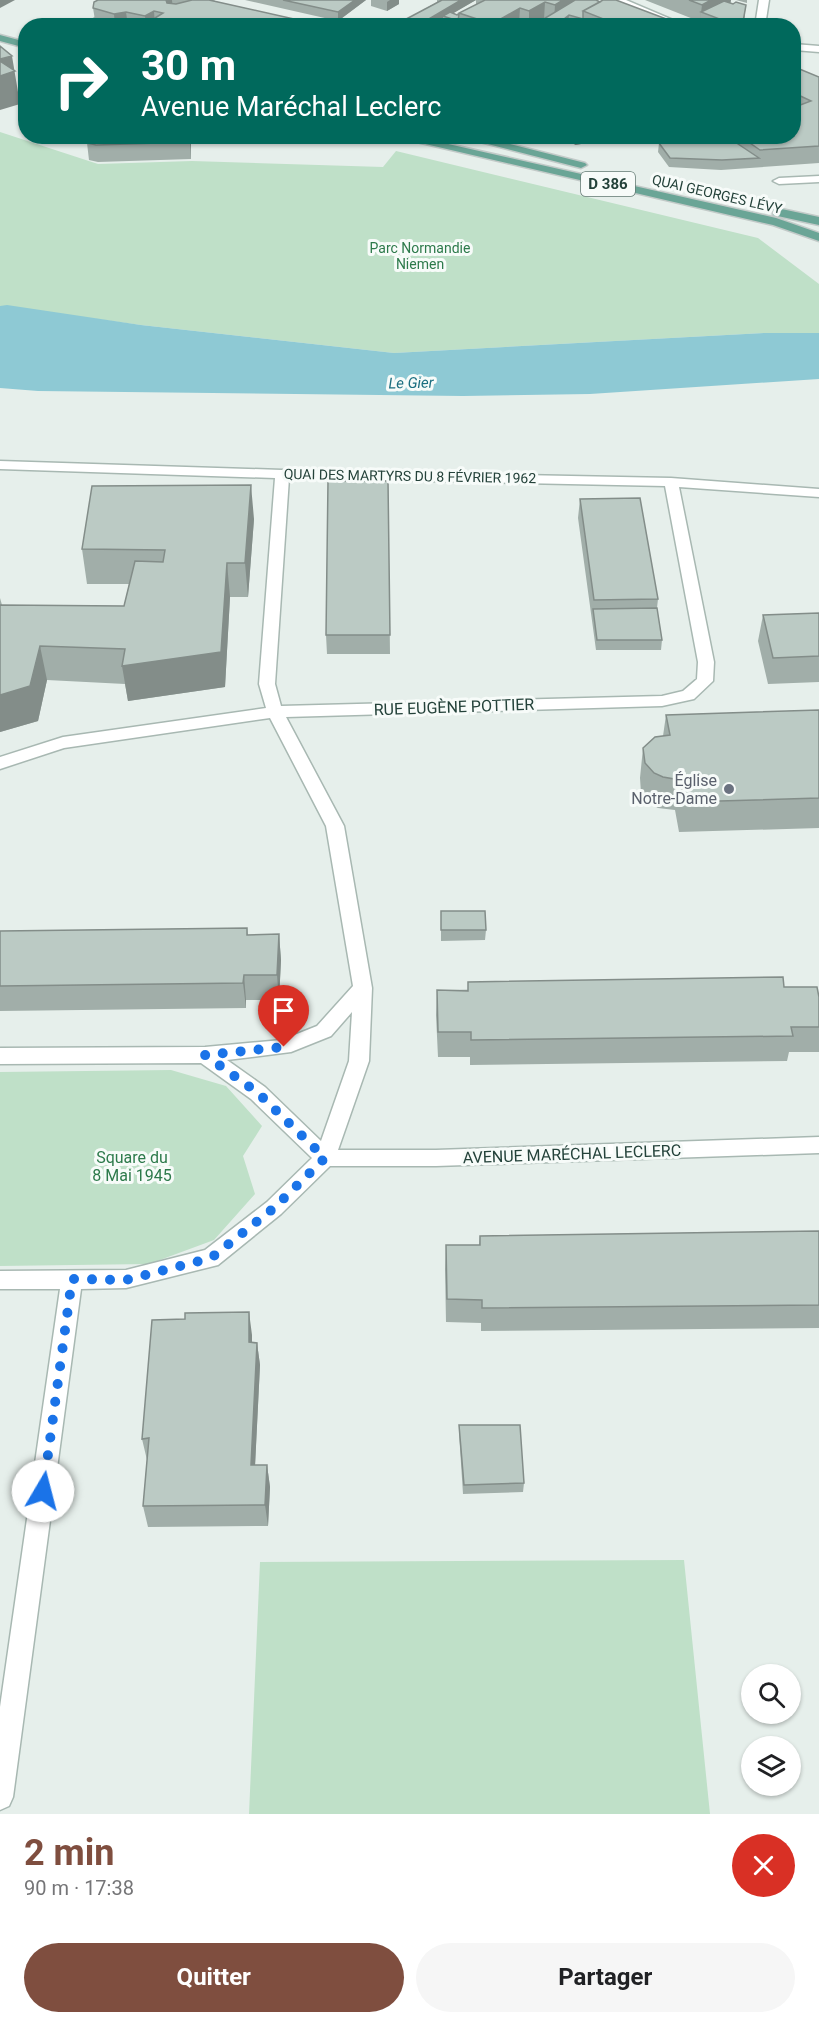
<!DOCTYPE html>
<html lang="fr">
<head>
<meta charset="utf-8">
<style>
	:root { --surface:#fff; --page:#f6f6f6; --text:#202124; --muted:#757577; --accent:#7f4e3f }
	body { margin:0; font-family:Roboto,sans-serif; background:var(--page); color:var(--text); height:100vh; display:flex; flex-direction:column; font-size:22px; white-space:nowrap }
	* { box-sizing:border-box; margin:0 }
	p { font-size:20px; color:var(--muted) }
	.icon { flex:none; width:33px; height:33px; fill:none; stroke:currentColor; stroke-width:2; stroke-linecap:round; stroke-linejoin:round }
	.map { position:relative; height:1814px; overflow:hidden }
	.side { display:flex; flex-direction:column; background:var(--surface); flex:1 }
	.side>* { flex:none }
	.banner { position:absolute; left:18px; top:18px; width:783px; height:126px; border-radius:24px; box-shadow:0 2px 4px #0004; background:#00695c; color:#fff; overflow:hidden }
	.fabs { position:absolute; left:741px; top:1664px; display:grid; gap:12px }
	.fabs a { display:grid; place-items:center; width:60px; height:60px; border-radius:50%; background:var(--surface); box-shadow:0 2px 4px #0004; font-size:30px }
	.pin { position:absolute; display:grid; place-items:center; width:51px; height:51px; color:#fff; margin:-62px -26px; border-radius:50% 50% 50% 0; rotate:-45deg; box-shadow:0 0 6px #0007 }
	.pin .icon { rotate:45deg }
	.me { position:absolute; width:66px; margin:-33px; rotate:8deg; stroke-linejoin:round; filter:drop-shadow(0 0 4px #0008) }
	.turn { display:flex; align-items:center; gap:21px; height:126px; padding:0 24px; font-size:27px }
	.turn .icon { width:78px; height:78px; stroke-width:2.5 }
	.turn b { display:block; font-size:42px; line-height:51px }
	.round { display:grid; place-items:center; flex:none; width:63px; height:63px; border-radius:32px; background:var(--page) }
	.headline { display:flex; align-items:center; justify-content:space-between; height:102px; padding:0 24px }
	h1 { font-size:36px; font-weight:700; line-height:45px; color:var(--accent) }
	.action { display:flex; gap:12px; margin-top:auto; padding:12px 24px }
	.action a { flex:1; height:69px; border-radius:36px; background:var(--accent); color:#fff; font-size:24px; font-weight:700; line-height:69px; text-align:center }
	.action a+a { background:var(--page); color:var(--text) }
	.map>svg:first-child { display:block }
	.green { fill:#bfe0c8 }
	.water { fill:#8ec9d4 }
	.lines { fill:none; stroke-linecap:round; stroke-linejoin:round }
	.minor-casing { stroke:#a8b8b2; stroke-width:3 }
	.primary-casing { stroke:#c2cac8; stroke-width:3 }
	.minor { fill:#fff; fill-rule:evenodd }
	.primary { fill:#6aa596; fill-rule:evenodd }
	.wall { fill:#a1aea9; fill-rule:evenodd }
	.shaded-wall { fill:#838d89 }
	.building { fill:#bbcac4; stroke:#838d89; stroke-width:1.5 }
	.route { stroke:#1a73e8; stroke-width:10; stroke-dasharray:0 18 }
	.worship-dot { fill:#6b7280; stroke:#f7fbf9; stroke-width:2 }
	.labels { text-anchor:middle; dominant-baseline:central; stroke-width:6; stroke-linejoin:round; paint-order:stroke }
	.far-street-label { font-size:14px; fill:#24423a; stroke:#f7fbf9 }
	.far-park-label { font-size:14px; fill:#2d7a4b; stroke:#f7fbf9 }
	.shield { fill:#f7fbf9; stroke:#637a73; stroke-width:1.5 }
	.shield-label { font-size:15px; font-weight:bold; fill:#24423a }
	.far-water-label { font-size:15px; font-style:italic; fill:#1c6f80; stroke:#f7fbf9 }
	.street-label { font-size:16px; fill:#24423a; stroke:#f7fbf9 }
	.worship-label { font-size:16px; fill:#5b616d; stroke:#f7fbf9; text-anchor:end }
	.park-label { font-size:16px; fill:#2d7a4b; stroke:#f7fbf9 }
</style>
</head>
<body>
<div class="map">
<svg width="819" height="1814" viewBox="0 0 819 1814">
	<rect width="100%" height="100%" fill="#e6efeb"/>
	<path class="green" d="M0 132 98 164 192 161 383 167 396 151 758 238 819 284V333H764L394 353 141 325 0 306Z
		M171 1070 226 1086 262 1126 243 1156 255 1194 214 1240 149 1264 0 1266V1072Z
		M684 1560 710 1814H249L260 1562Z"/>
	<path class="water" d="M7 305 141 325 394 353 764 333H819V379L590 394 463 396 38 391 0 388V306Z"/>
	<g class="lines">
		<g class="minor-casing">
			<path id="minor" d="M121 0H133L97 26H84Z
				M612 0H626L687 26H672Z
				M759 0H769L765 26H755Z
				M794 44 819 46V52L794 50Z
				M819 176V182L779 184 773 181 779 178Z
				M0 461 282 470 671 478 819 489V497L679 487 714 662 713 681 694 699 662 706 286 717 344 826 372 988 369 1061 338 1150H436L819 1137V1153L436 1166H330L281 1214 218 1265 126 1288 81 1289 13 1797 9 1806 0 1810V1707L60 1289H0V1271L126 1270 205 1250 267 1202 312 1158 251 1099 201 1063 0 1064V1048L205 1047 282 1040 317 1026 353 986 326 826 270 718 64 748 0 769V757L63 737 266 708 259 684 275 478 0 469ZM289 478 665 486 698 662 697 679 683 691 662 696 281 706 275 684ZM352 1012 349 1061 321 1141 265 1087 227 1060 291 1052 331 1036Z"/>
		</g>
		<g class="primary-casing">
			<path id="primary" d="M0 35 26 42V48L0 41Z
				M391 136H413L776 218 819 233V241L773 225Z
				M457 136H478L585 163 587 165 581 168Z
				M777 208 819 217V225L773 215V209Z"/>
		</g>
		<use href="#minor" class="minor"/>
		<use href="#primary" class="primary"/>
	</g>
	<path class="wall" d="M98 0H215L214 1 325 26H96L93 8Z
		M245 0H366L338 21Z
		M371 0H399V4L387 11 371 6Z
		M437 0H596L685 26H575L568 23 566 26H524L519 24 517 26H445L443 25V19L432 26H395L437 2ZM476 0V5L457 15 453 13Z
		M645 0H731L730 3 745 14 743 26H711Z
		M736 0H747V3Z
		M794 69 819 77V163L721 170 669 167 658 152 659 143 658 144 651 136H794ZM685 138 687 140 662 143Z
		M87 136H191V159L98 162 89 160 87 143Z
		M563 136H630L575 145Z
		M388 481 390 654H327L326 635Z
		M580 499 658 599 657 608 662 640 661 650H596L578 518Z
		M254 519 248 597H230L225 687 128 701 125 684 47 680 38 721 0 732V598L2 605 124 606 129 584H87L82 549Z
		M819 613V682L768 684 758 641 763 615Z
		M819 710V828L679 832 675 810 658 808 649 803 641 793 640 778 643 748 663 736 666 715Z
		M441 911 486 930 485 940 441 941Z
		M247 928 248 935 279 934 281 960 279 1000H246V1008L0 1011V931Z
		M784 987 819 997V1052H789L787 1061 470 1065V1057H438L436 1015 437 990Z
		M819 1231V1328L481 1331V1323L446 1322 445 1269 446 1245H479L480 1236Z
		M252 1335V1342L257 1343 260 1365 255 1465H267L270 1487 268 1526 148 1527 143 1506 147 1460 142 1439Z
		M459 1425 524 1483 523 1492 463 1494 459 1433Z"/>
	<path class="shaded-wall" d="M0 0H15L0 8Z
		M163 0H172L173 14Z
		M355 0H366L338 21V12Z
		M390 0H399V4L387 11V2Z
		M461 0H476L447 17 443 16V19L432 26H417Z
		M563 0H583L554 22 555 5Z
		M711 0H731L730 5 701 12 700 21 702 5Z
		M545 2 544 19 531 26H529V11Z
		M746 5 743 26H735Z
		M520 8 519 24 517 26H492V24Z
		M154 11 155 26H146L145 16Z
		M126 12 128 26H115L114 14Z
		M569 15 568 23 566 26H555Z
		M12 56 20 104 0 110V59Z
		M190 136H191V159L190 142Z
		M576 136H630L575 145Z
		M659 136H685V138L658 144Z
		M251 485 254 519 248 597 245 563Z
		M227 563 230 597 225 687 128 701 122 666Z
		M40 646 47 680 38 721 0 732V695Z
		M279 934 281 960 279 1000 277 975Z
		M244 975 246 1000V1008L243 983Z
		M249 1312 252 1335V1365L249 1342Z
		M257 1343 260 1365 254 1487 251 1465Z
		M267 1465 270 1487 268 1526 265 1505Z"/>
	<path class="building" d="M98 0H166L167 3 176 4 192 0H209L325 26H169L168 21 155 18 163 13 154 11 145 16 126 12 114 14 93 8 94 2Z
		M283 0H355L338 12Z
		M442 0H461L417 26 395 25Z
		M485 0H563L555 5 545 2 529 11 520 8 492 24 459 13Z
		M575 0H596L600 2 583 11V19L569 15 555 26H532Z
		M603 0H616L685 26H621L583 11Z
		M689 0H711L702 5Z
		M724 1 733 4 736 2 746 5 743 22 735 25 701 12Z
		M450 12 457 15 459 14 458 21 443 16Z
		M0 46 12 56 0 59Z
		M0 61 15 71 0 76Z
		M797 68 819 77V146L760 150 740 136H794V107H795L811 101 794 93V69Z
		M87 136H190V142L96 145 87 143Z
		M695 136H726L759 158 722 160 670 158 659 143 698 139Z
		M328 481H388L390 635H326Z
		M251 485 245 563H227L221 652 122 666 125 649 40 646 30 686 0 695V605L124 606 135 561 163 562 165 550 82 549 92 486Z
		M640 498 658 599 594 600 580 499Z
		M657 608 662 640H597L593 609Z
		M819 613V656L773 658 763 615Z
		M819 710V798L684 802 680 780 663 777 654 773 645 763 643 748 655 737 670 735 666 715Z
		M441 911H485L486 930H441Z
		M247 928V935L279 934 277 975H244L243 983 0 986V931Z
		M783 977 784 987H817L819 997V1027H791L793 1036 471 1040V1032H438L437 990 468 991V982Z
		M819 1231V1305L482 1308V1300L447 1299 446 1245H480V1236Z
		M249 1312V1342L257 1343 251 1465H267L265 1505 143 1506 149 1438 142 1439 152 1320 185 1319V1313Z
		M459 1425H520L524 1483 464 1485Z"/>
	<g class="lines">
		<path class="route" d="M43 1491 72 1279 126 1280 211 1258 274 1208 325 1158 258 1093 205 1055 284 1047"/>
	</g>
	<circle class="worship-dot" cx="729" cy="789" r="6"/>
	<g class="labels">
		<g class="far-street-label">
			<text transform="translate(717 194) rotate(13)">QUAI GEORGES LÉVY</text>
			<text transform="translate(410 476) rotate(1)">QUAI DES MARTYRS DU 8 FÉVRIER 1962</text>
		</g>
		<g class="far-park-label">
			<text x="420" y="248">Parc Normandie<tspan x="420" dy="16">Niemen</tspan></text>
		</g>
		<rect class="shield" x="581" y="172" width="54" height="24" rx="4.5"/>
		<g class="shield-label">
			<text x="608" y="184">D 386</text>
		</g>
		<g class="far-water-label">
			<text transform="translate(411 383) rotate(-1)">Le Gier</text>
		</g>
		<g class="street-label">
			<text transform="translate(454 707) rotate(-2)">RUE EUGÈNE POTTIER</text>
			<text transform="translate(572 1154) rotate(-2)">AVENUE MARÉCHAL LECLERC</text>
		</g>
		<g class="worship-label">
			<text x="717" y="780">Église<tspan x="717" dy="18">Notre-Dame</tspan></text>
		</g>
		<g class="park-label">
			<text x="132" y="1157">Square du<tspan x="132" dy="18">8 Mai 1945</tspan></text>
		</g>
	</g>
</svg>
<div class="fabs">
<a><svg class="icon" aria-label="search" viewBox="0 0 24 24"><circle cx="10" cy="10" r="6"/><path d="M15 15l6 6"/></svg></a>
<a><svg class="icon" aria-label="layers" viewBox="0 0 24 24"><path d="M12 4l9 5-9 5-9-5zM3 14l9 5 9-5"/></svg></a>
</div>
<div class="pin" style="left:284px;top:1047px;background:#d93025"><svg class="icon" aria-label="arrive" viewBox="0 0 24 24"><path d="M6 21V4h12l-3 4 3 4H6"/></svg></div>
<svg class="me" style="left:43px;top:1491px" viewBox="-20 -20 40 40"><circle r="19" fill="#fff"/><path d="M0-13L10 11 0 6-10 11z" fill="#1a73e8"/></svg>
<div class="banner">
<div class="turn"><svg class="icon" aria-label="right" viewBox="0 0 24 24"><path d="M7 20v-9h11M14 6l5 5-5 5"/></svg><div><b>30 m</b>Avenue Maréchal Leclerc</div></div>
</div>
</div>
<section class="side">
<div class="headline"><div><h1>2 min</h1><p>90 m · 17:38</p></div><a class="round" style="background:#d93025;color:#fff"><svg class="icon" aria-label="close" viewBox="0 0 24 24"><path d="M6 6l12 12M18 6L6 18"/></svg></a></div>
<div class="action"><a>Quitter</a><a>Partager</a></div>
</section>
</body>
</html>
